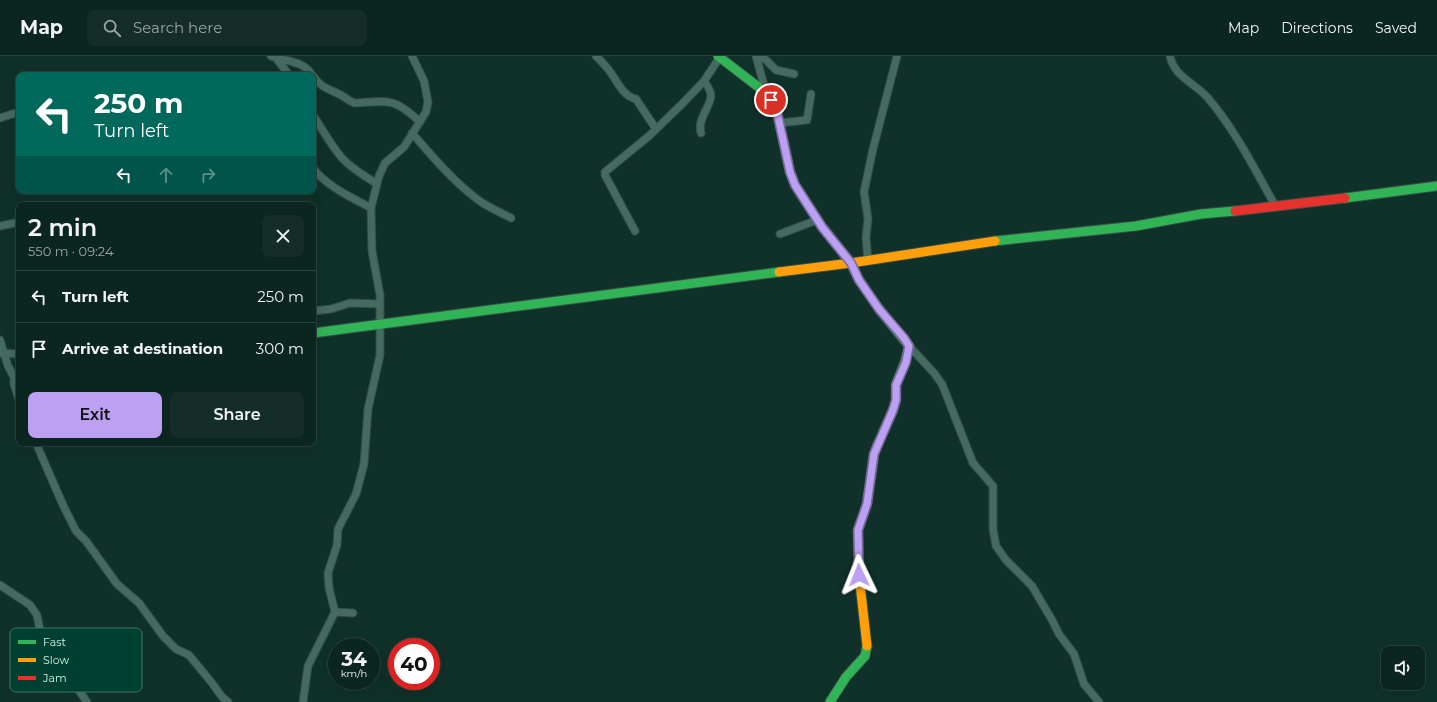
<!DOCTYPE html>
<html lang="en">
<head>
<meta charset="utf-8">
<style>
	:root { --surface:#0b251f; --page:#142d28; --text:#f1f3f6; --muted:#9aa5a4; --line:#2b423d; --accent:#bca0f2 }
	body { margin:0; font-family:Montserrat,sans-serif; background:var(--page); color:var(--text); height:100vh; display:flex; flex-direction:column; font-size:15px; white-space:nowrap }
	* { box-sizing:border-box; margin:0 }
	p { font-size:13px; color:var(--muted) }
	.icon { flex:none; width:22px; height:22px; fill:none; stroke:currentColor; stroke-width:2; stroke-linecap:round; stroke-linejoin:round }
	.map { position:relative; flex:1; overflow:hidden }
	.drawer { position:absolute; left:16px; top:146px; width:300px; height:244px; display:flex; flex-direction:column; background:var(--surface); border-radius:8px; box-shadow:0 4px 16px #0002,0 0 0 1px var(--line) }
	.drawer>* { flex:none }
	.guide { position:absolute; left:16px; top:16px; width:300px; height:122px; border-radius:8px; box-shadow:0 4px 16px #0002,0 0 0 1px var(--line); background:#00695c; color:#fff; overflow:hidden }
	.buttons { position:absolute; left:1381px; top:590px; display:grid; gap:8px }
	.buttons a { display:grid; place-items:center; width:44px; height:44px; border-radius:8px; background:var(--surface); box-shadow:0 4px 16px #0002,0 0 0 1px var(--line); font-size:20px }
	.speed { position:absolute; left:328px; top:582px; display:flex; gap:8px; font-size:20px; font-weight:700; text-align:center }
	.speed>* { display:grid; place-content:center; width:52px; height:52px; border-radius:50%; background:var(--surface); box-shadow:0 4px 16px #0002,0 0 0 1px var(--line); line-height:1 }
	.speed small { font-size:10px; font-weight:400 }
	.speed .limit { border:6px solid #d22; background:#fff; color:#111 }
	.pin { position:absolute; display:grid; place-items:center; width:34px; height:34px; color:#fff; margin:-17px; border:2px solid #fff; border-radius:50%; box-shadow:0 1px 4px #0007 }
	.me { position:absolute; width:44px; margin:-22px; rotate:358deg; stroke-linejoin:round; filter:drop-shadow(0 0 3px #0008) }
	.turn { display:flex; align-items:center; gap:14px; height:84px; padding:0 12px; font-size:18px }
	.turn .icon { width:52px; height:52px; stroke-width:2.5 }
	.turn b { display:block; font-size:28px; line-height:34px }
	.lanes { display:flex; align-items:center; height:38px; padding:0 12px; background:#0003; justify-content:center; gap:20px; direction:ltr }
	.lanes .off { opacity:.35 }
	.round { display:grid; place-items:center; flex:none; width:42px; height:42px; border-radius:8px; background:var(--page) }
	.headline { display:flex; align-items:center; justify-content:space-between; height:68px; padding:0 12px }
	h1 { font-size:24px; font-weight:600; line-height:30px }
	.cta { display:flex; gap:8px; margin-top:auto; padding:8px 12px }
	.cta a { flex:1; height:46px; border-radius:8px; background:var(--accent); color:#111; font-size:16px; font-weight:600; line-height:46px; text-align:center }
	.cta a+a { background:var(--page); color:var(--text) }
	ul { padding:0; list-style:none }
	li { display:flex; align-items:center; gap:12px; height:52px; padding:0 12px; border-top:1px solid var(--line) }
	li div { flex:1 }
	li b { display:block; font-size:15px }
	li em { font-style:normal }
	header { display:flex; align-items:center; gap:24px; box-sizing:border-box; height:56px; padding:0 20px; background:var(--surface); border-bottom:1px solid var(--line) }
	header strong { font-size:19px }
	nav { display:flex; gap:22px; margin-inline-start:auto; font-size:14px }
	.search { width:280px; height:36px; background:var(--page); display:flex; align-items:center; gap:10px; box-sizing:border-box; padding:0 14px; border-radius:8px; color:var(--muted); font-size:15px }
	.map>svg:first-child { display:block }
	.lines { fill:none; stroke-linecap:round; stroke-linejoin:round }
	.street-casing { stroke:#334d45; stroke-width:9 }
	.fast-casing { stroke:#334d45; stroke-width:11 }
	.slow-casing { stroke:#334d45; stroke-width:11 }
	.jam-casing { stroke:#334d45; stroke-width:11 }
	.street { stroke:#456b61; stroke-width:7 }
	.fast { stroke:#30b455; stroke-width:9 }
	.slow { stroke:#ff9f0a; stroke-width:9 }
	.jam { stroke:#e5322d; stroke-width:9 }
	.route-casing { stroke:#7a689d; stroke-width:10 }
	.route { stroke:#bca0f2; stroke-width:7 }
	.key { fill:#004030; stroke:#3b7665; stroke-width:1 }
	.key-label { font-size:11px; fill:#c5f4e2 }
</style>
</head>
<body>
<header>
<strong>Map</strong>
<div class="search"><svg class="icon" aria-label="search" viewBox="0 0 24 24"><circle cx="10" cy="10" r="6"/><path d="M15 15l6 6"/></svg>Search here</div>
<nav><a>Map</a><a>Directions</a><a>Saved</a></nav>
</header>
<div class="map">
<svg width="1437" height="646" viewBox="0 0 1437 646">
	<rect width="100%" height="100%" fill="#0f3129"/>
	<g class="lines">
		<g class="street-casing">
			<path id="street" d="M271 0C286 6 303 4 312 19
				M596 0C601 5 607 11 611 17 618 27 623 40 636 43L656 73
				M756 0 766 37
				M758 0 765 3 776 14 794 18
				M1170 0C1174 21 1195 27 1208 42 1236 75 1255 114 1276 151
				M276 2 289 19
				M313 20C321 32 329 33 341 39 346 42 350 46 355 47 388 45 394 41 420 66
				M313 59C322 73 331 89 342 102 352 113 365 120 377 128
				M0 62 19 56
				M780 67 807 64 811 38
				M412 77C432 100 452 124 477 143 487 151 500 156 511 162
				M701 77C697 63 710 52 711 40 711 34 707 29 704 25
				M313 112C326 130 351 141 371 152
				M0 170 19 166
				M635 175 605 119V116L649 80 682 48 704 25 720 1
				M780 178 817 164
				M868 205 866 181 868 163 864 136 873 93 897 0
				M313 255 331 253 350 247 380 248
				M0 284 8 310 14 321V328L19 344
				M909 290 934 317 942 328 973 407 993 430V473L996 490 1006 504 1032 530 1052 564 1059 578 1074 598 1084 628 1099 646
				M0 297 19 298
				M36 387 63 449 76 475 86 485 117 528 139 547 163 580 176 593 189 599 212 627 222 641 228 646
				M0 529 30 549 37 559 41 579 51 606 68 619 87 646
				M353 557 335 556 329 532 328 517 337 489 338 473 356 438 364 408 368 353 380 299V239L372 195 371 152 379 120 385 107 404 91 426 56 428 46 424 25 412 0
				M303 646 308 610 335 556"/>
		</g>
		<g class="fast-casing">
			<path id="fast" d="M718 0 766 37 777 56 790 116 795 129 822 171 851 207 859 224 879 253 909 290 905 306 896 329V344L893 354 878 388
				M1345 142 1437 130
				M995 185 1136 170 1201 158 1235 155
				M313 277 779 216
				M830 646 846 621 865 600 867 590"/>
		</g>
		<g class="slow-casing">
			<path id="slow" d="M779 216 851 207 995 185
				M867 590 859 519 858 474 867 448 874 398 878 388"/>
		</g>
		<g class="jam-casing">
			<path id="jam" d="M1235 155 1345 142"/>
		</g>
		<use href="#street" class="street"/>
		<use href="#fast" class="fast"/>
		<use href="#slow" class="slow"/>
		<use href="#jam" class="jam"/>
	</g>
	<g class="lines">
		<g class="route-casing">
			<path id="route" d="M771 44 777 56 790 116 795 129 822 171 851 207 859 224 879 253 904 282 909 290 906 306 896 329V344L893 354 874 398 867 448 858 474 859 519"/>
		</g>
		<use href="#route" class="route"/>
	</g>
	<rect x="10" y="572" width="132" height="64" rx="6" class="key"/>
	<rect x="18" y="584" width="18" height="4" fill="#30b455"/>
	<rect x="18" y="602" width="18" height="4" fill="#ff9f0a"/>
	<rect x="18" y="620" width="18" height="4" fill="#e5322d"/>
	<g class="key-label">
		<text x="43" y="590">Fast</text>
		<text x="43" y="608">Slow</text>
		<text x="43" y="626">Jam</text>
	</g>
</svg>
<div class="buttons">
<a><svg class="icon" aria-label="sound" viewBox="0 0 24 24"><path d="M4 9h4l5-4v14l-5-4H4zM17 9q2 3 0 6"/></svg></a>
</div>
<div class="speed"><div>34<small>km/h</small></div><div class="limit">40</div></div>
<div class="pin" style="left:771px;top:44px;background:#d93025"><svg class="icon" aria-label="arrive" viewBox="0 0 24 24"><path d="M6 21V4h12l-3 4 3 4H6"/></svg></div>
<svg class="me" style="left:859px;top:519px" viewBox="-20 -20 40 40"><path d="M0-17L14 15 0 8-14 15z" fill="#bca0f2" stroke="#fff" stroke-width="4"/></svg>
<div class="guide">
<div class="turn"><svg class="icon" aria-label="left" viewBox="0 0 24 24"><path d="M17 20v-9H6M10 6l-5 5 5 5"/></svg><div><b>250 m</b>Turn left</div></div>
<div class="lanes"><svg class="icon" aria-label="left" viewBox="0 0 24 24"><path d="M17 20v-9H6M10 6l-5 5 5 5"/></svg><svg class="icon off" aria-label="ahead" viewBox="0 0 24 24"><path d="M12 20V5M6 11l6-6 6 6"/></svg><svg class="icon off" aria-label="right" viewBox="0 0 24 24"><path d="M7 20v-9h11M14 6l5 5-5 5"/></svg></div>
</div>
<section class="drawer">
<div class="headline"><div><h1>2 min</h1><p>550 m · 09:24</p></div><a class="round"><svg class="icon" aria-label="close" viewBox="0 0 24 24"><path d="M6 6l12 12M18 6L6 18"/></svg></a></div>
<ul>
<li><svg class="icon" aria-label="left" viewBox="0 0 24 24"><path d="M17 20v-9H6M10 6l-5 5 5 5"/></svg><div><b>Turn left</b></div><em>250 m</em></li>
<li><svg class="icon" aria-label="arrive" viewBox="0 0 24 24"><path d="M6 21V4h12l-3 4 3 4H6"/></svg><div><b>Arrive at destination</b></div><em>300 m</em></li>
</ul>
<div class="cta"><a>Exit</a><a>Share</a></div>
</section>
</div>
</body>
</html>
